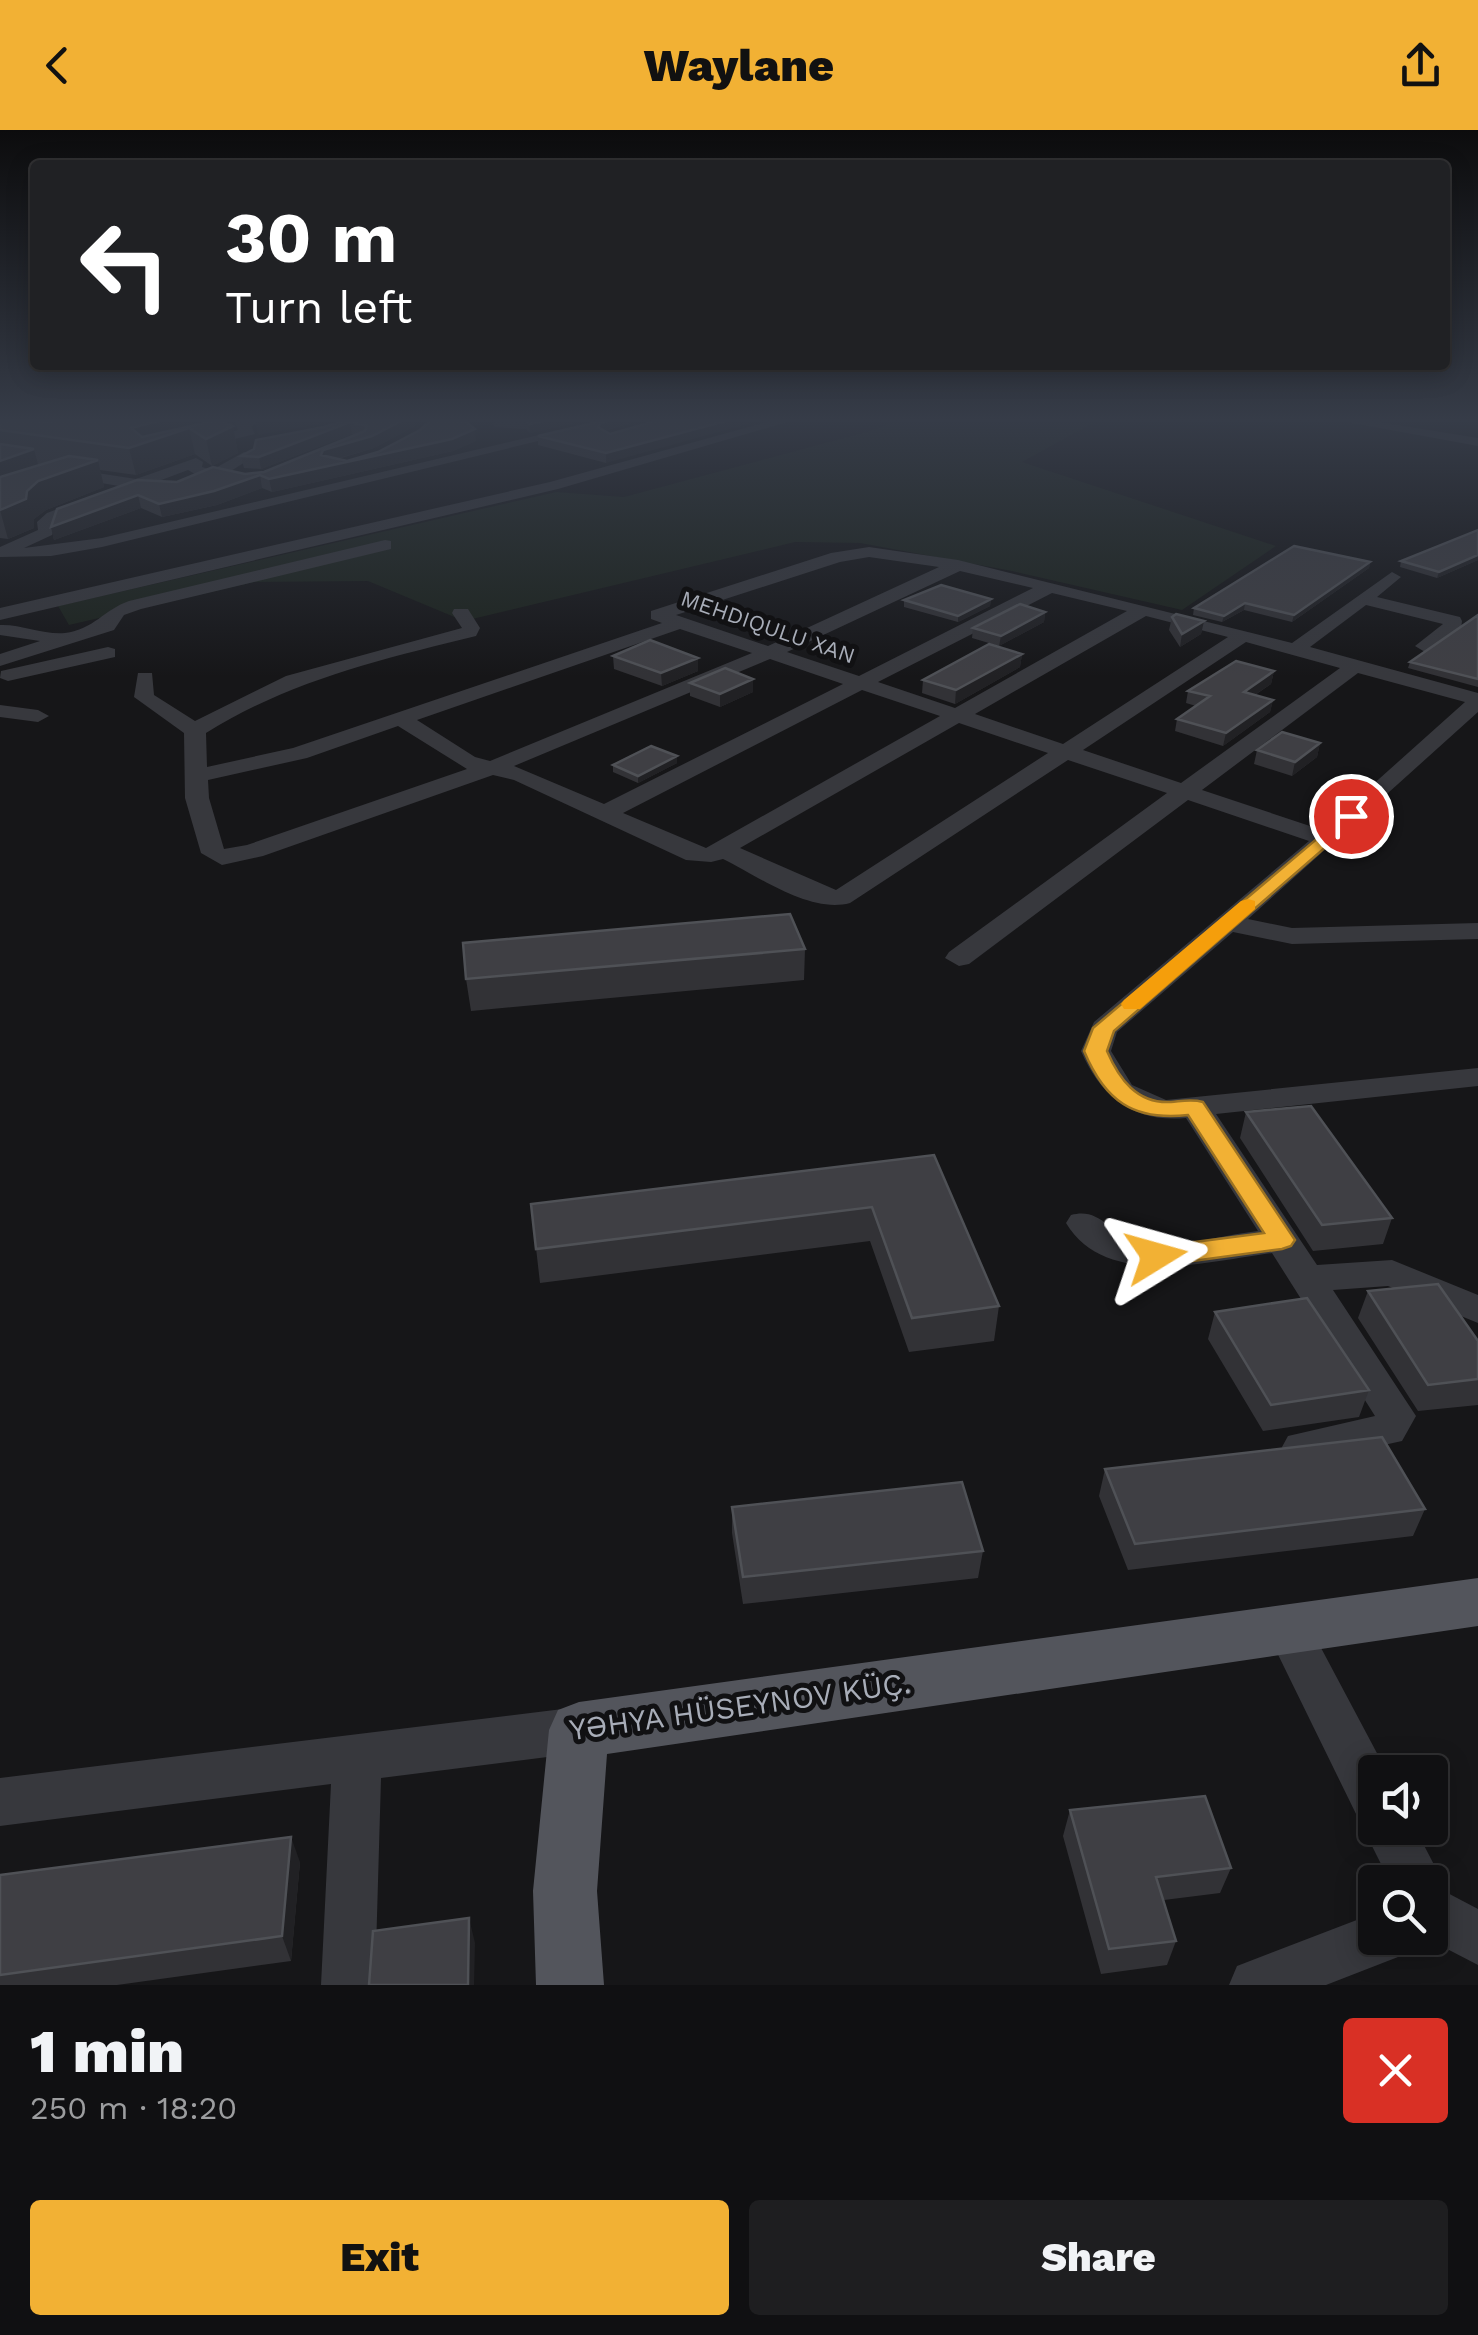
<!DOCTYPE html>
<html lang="en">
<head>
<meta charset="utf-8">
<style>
	:root { --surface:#101012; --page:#1e1e20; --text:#f1f3f6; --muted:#9c9d9f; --line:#303032; --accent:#f2b134 }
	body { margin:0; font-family:"Work Sans",sans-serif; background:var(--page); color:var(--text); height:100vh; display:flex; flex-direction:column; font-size:38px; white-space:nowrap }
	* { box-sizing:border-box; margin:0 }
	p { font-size:32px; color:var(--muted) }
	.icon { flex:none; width:55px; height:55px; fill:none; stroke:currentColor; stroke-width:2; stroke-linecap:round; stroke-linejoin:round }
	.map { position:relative; height:1855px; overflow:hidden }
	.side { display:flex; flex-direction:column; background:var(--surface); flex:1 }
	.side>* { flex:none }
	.top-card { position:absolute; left:30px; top:30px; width:1420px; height:210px; border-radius:10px; box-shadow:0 5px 25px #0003,0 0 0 2px var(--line); background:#202124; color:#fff; overflow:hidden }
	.controls { position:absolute; left:1358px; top:1625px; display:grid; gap:20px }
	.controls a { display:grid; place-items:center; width:90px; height:90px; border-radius:10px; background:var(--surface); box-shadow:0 5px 25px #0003,0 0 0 2px var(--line); font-size:50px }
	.pin { position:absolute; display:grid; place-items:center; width:85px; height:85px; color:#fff; margin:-42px; border:5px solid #fff; border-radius:50%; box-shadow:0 2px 10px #0007 }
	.me { position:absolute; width:110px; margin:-55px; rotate:82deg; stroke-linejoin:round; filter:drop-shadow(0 0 8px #0008) }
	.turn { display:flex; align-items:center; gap:35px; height:210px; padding:0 30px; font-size:45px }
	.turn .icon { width:130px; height:130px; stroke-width:2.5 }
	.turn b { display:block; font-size:70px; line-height:85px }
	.round { display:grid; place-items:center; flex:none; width:105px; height:105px; border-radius:10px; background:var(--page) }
	.summary { display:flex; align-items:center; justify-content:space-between; height:170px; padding:0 30px }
	h1 { font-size:60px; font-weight:800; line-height:75px }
	.action { display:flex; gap:20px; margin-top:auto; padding:20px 30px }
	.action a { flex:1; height:115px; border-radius:10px; background:var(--accent); color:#111; font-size:40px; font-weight:800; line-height:115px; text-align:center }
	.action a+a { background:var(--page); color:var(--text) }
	header { display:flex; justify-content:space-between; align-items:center; height:130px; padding:0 30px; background:var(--accent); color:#111; font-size:45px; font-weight:800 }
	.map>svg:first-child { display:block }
	.green { fill:#1c231d }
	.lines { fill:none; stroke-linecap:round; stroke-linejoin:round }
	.minor { fill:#37383d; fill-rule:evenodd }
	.major { fill:#53555c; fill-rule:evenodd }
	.wall { fill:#323236 }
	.shaded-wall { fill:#212124 }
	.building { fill:#3f3f44; stroke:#4f5156; stroke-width:2.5 }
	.route { fill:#f2b134; stroke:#9d7322; stroke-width:2.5 }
	.slow { fill:#f59e0b }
	.labels { text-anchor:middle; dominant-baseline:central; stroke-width:10; stroke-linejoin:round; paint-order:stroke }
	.far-street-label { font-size:22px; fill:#a8adb8; stroke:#111113 }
	.near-street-label { font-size:30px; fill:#a8adb8; stroke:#111113 }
</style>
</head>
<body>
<header><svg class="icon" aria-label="back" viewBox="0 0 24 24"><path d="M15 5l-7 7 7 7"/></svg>Waylane<svg class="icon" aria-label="share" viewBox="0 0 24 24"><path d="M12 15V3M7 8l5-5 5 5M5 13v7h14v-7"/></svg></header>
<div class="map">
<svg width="1478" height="1855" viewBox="0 0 1478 1855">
	<rect width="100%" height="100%" fill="#161618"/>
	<path class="green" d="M907 288H1102L1022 332 1276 416 1182 480 1012 441 860 413 795 412 464 491 368 451 254 452 69 495 58 476 556 362 624 367 870 301Z"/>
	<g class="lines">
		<path class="minor" d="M252 288H273L251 296 255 304 194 319 187 315 238 300 235 292Z
			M611 288H633L102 417 51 426 0 427V417L38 400 37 392 47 383 119 356 0 336V328L136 349 196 328 203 332 202 337 212 340 244 322 256 325 231 341 248 345V351L215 346 178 362 139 359 59 389 53 393 52 405 24 418 102 408ZM188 340 195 344 175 353 156 352Z
			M781 288H801L558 359 0 490V478L550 352Z
			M1325 288H1354L1478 308V316Z
			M385 410 391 411V419L141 479 124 485 114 500 0 536V524L40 511 0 505V495C21 494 44 505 65 503 93 500 105 479 129 471Z
			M869 417 958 430 1292 513 1392 442 1401 447 1377 467 1460 487 1462 491 1461 499 1425 522 1415 516 1443 494 1366 475 1310 517 1478 563V582L1248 789 1292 798 1478 793V809L1292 814 1233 802 1117 902 1111 921 1132 955 1166 970 1478 938V956L1216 984 1317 1135 1392 1130 1478 1165V1193L1388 1156 1333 1160 1416 1286 1402 1311 1302 1333 1288 1328 1282 1317 1288 1306 1375 1286 1272 1123C1209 1131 1106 1160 1066 1093L1071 1085C1099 1077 1109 1102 1133 1110 1169 1122 1221 1105 1258 1101L1186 988C1134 993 1101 967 1081 921L1094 892 1309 711 1188 670 969 834 959 836 945 828 949 822 1167 663 1068 630 850 773C810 784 758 746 723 729L711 732 686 730 514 650 493 645 263 726 222 735 201 723 185 668 184 603 134 567 138 543H152L154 565 195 591 286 546 462 498 452 483 454 479H468L480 498 476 506C382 529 289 551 206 603L207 637 293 618 662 493 651 489V481L831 423ZM869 427 939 437 768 516 676 485 840 432ZM960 441 1033 458 859 546 787 522ZM1052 463 1127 481 955 578 878 552ZM1146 486 1228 507 1063 614 975 584ZM680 499 752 523 490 631 475 627 417 590ZM1246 512 1340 538 1181 653 1083 620ZM770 529 843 554 604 674 514 636ZM1358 543 1465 572 1322 700 1202 660ZM862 560 940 586 706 718 623 683ZM959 593 1048 623 836 760 740 718ZM398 596 467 639 247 715 224 719 209 668 208 650 307 628Z
			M108 517 115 519V527L8 551 0 548 1 541Z
			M0 575 38 580 49 586 38 592 0 587Z
			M1287 1478 1303 1484 1387 1642H1375V1698H1415L1443 1752 1440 1759 1478 1779V1835L1426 1808H1430V1752H1390L1363 1698 1366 1692 1358 1688 1265 1498 1271 1484Z
			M579 1577 596 1584 603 1600 596 1616 579 1623 381 1648 375 1855H321L331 1654 0 1696V1648Z
			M1375 1783V1808H1405L1398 1827 1326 1855H1229L1237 1836Z"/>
		<path class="major" d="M1478 1448V1496L607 1624 597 1761 604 1855H536L533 1761 549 1600 558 1580 579 1572Z"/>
	</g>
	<path class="wall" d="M0 288H238H234L233 297 238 323 212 336 195 324 136 345 100 340 104 357 46 380 34 389V398L8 409 0 408Z
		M353 288H414L415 296 374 318 338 329 347 331 476 311 453 321 272 362 262 358 217 375 162 387 141 378 54 410 51 397 57 379 177 352 264 342 356 305 352 304 261 339 244 338 241 326Z
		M493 288H597L530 303 526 299 494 297Z
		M615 288H648L604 301 610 304 606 333 538 315V306Z
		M1478 400V430L1437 448 1400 437 1401 431Z
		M1370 432 1369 438 1292 492 1244 480 1222 492 1193 485 1194 478Z
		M991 469 990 476 958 492 904 477V470Z
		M1045 482 1044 492 999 516 972 508 973 498Z
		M1478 485V557L1408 538 1410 532Z
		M1172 487 1204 491 1201 504 1180 517 1169 500Z
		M1022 524 1020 537 955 574 922 563 923 550Z
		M613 526 698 541 662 556 614 539Z
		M1274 541 1271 554 1255 565 1273 570 1270 582 1223 616 1175 601 1177 589 1196 576 1186 573 1188 561Z
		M690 553 753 562 720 577 690 566Z
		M1320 613 1317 627 1292 646 1254 634 1257 620Z
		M677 626V633L638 653 613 642V635Z
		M805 819 804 850 471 881 466 849Z
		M1246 982 1392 1088 1383 1114 1313 1121 1240 1008Z
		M934 1025 999 1176 994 1211 909 1222 870 1111 540 1153 531 1074Z
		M1368 1161 1478 1211V1275L1418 1281 1358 1188Z
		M1215 1182 1369 1260 1359 1287 1263 1301 1208 1209Z
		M1105 1339 1425 1379 1413 1406 1128 1440 1099 1366Z
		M732 1377 983 1421 978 1448 743 1474 732 1403Z
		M1070 1680 1231 1738 1220 1763 1164 1770 1176 1811 1167 1835 1101 1844 1063 1706Z
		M300 1732 291 1831 117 1855H0V1745Z"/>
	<path class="shaded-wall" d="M0 288H69L72 299Z
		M170 288H238H234L233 297 238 323 212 336 206 309 189 298 195 324 136 345 129 318 131 298Z
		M255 288H352L258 305Z
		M407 288H414L415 296 374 318 325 332 323 337 475 299 476 311 453 321 272 362 269 349 321 325 323 320Z
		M559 288H597L530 303 529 294Z
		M618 288H648L601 301 598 297 600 293Z
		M737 288H769L606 333V323Z
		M350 292 352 304 261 339 259 327Z
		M34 319 41 346 0 361V331Z
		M98 330 104 357 46 380 34 389V398L8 409 0 380 38 351Z
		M260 345 262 358 217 375 162 387 159 374Z
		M138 365 141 378 54 410 51 397Z
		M1478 425V430L1437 448 1439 442Z
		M1370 432 1369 438 1292 492 1294 485Z
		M991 469 990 476 958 492V486Z
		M1245 473 1244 480 1222 492 1224 486Z
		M1045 482 1044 492 999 516 1001 506Z
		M1204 491 1201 504 1180 517 1182 504Z
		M1022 524 1020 537 955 574 956 560Z
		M698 528V541L662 556 661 543Z
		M1274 541 1271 554 1241 574 1244 562Z
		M753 549V562L720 577V564Z
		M1273 570 1270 582 1223 616 1226 603Z
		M1320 613 1317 627 1292 646 1295 632Z
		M677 626V633L638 653V646Z
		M291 1707 300 1732 291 1831 282 1806Z
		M469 1788 475 1813 474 1855H468Z"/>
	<path class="building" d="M0 288H34L42 293 72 288H170L131 298 142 307 218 290 233 296 206 309 189 298 129 318 0 300Z
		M353 288H407L372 306 323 320 321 325 347 331 378 322 420 300 429 292V288L466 292 475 299 452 309 269 349 260 345 214 361 159 374 138 365 51 397 57 379 137 350 177 352 213 337 245 344 264 342 365 301 367 296 350 292 259 327 241 326 254 319 256 310 324 297Z
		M493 288H559L529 294 526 290Z
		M615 288H618L600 293 598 297 610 304 666 288H737L606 323 538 306Z
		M0 314 34 319 0 331Z
		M69 326 98 330 38 351 27 361 26 369 0 380V347Z
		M1478 400V425L1439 442 1401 431Z
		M1294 416 1370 432 1294 485 1245 473 1224 486 1194 478Z
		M941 455 991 469 958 486 904 470Z
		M1020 474 1045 482 1001 506 973 498Z
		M1176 484 1204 491 1182 504 1172 487Z
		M1478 485V549L1410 532Z
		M650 510 698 528 661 543 613 526Z
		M989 514 1022 524 956 560 923 550Z
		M1236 531 1274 541 1244 562 1273 570 1226 603 1177 589 1210 566 1188 561Z
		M725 538 753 549 720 564 690 553Z
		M1282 602 1320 613 1295 632 1257 620Z
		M651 616 677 626 638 646 613 635Z
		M790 784 805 819 466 849 463 813Z
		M1311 976 1392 1088 1322 1095 1246 982Z
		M934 1025 999 1176 912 1188 872 1077 536 1119 531 1074Z
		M1438 1154 1478 1211V1249L1428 1255 1368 1161Z
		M1307 1168 1369 1260 1271 1275 1215 1182Z
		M1382 1307 1425 1379 1135 1414 1105 1339Z
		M962 1352 983 1421 743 1447 732 1377Z
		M1205 1666 1231 1738 1156 1747 1176 1811 1109 1819 1070 1680Z
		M291 1707 282 1806 0 1845V1745Z
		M469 1788 468 1855H369L373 1801Z"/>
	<linearGradient id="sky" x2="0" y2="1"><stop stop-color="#0c0c0d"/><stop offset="0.53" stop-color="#363c48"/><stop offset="1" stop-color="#363c48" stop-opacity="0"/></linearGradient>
	<rect width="1478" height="547" fill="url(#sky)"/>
	<path class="route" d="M1351 680 1360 686 1358 689 1114 901 1107 921C1119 949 1137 974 1171 972 1183 971 1192 969 1203 972L1295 1110 1291 1116 1282 1119 1156 1136 1146 1133 1142 1126 1146 1120 1156 1117 1264 1103 1188 985C1133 991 1105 971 1084 921L1093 898Z"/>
	<path class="slow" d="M1248 769 1255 771V779L1140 879H1124L1121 874 1124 870 1241 771Z"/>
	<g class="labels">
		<g class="far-street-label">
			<text transform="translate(768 497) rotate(19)">MEHDIQULU XAN</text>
		</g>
		<g class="near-street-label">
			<text transform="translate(740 1576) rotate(-8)">YƏHYA HÜSEYNOV KÜÇ.</text>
		</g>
	</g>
</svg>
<div class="controls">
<a><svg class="icon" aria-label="sound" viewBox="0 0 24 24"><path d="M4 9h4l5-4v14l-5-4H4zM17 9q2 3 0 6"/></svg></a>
<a><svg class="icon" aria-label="search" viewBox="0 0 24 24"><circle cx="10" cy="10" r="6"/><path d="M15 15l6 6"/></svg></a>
</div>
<div class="pin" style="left:1351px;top:686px;background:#d93025"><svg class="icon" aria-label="arrive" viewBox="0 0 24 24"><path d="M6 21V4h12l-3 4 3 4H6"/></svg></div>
<svg class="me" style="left:1156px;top:1126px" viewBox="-20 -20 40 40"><path d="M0-17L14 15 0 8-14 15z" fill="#f2b134" stroke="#fff" stroke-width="4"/></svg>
<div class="top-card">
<div class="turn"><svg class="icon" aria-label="left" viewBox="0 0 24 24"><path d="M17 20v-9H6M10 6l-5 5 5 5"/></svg><div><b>30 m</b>Turn left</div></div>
</div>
</div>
<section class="side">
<div class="summary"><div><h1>1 min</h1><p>250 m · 18:20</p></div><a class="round" style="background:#d93025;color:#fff"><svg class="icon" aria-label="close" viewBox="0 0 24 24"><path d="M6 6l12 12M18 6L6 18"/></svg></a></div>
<div class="action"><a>Exit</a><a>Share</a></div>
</section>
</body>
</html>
